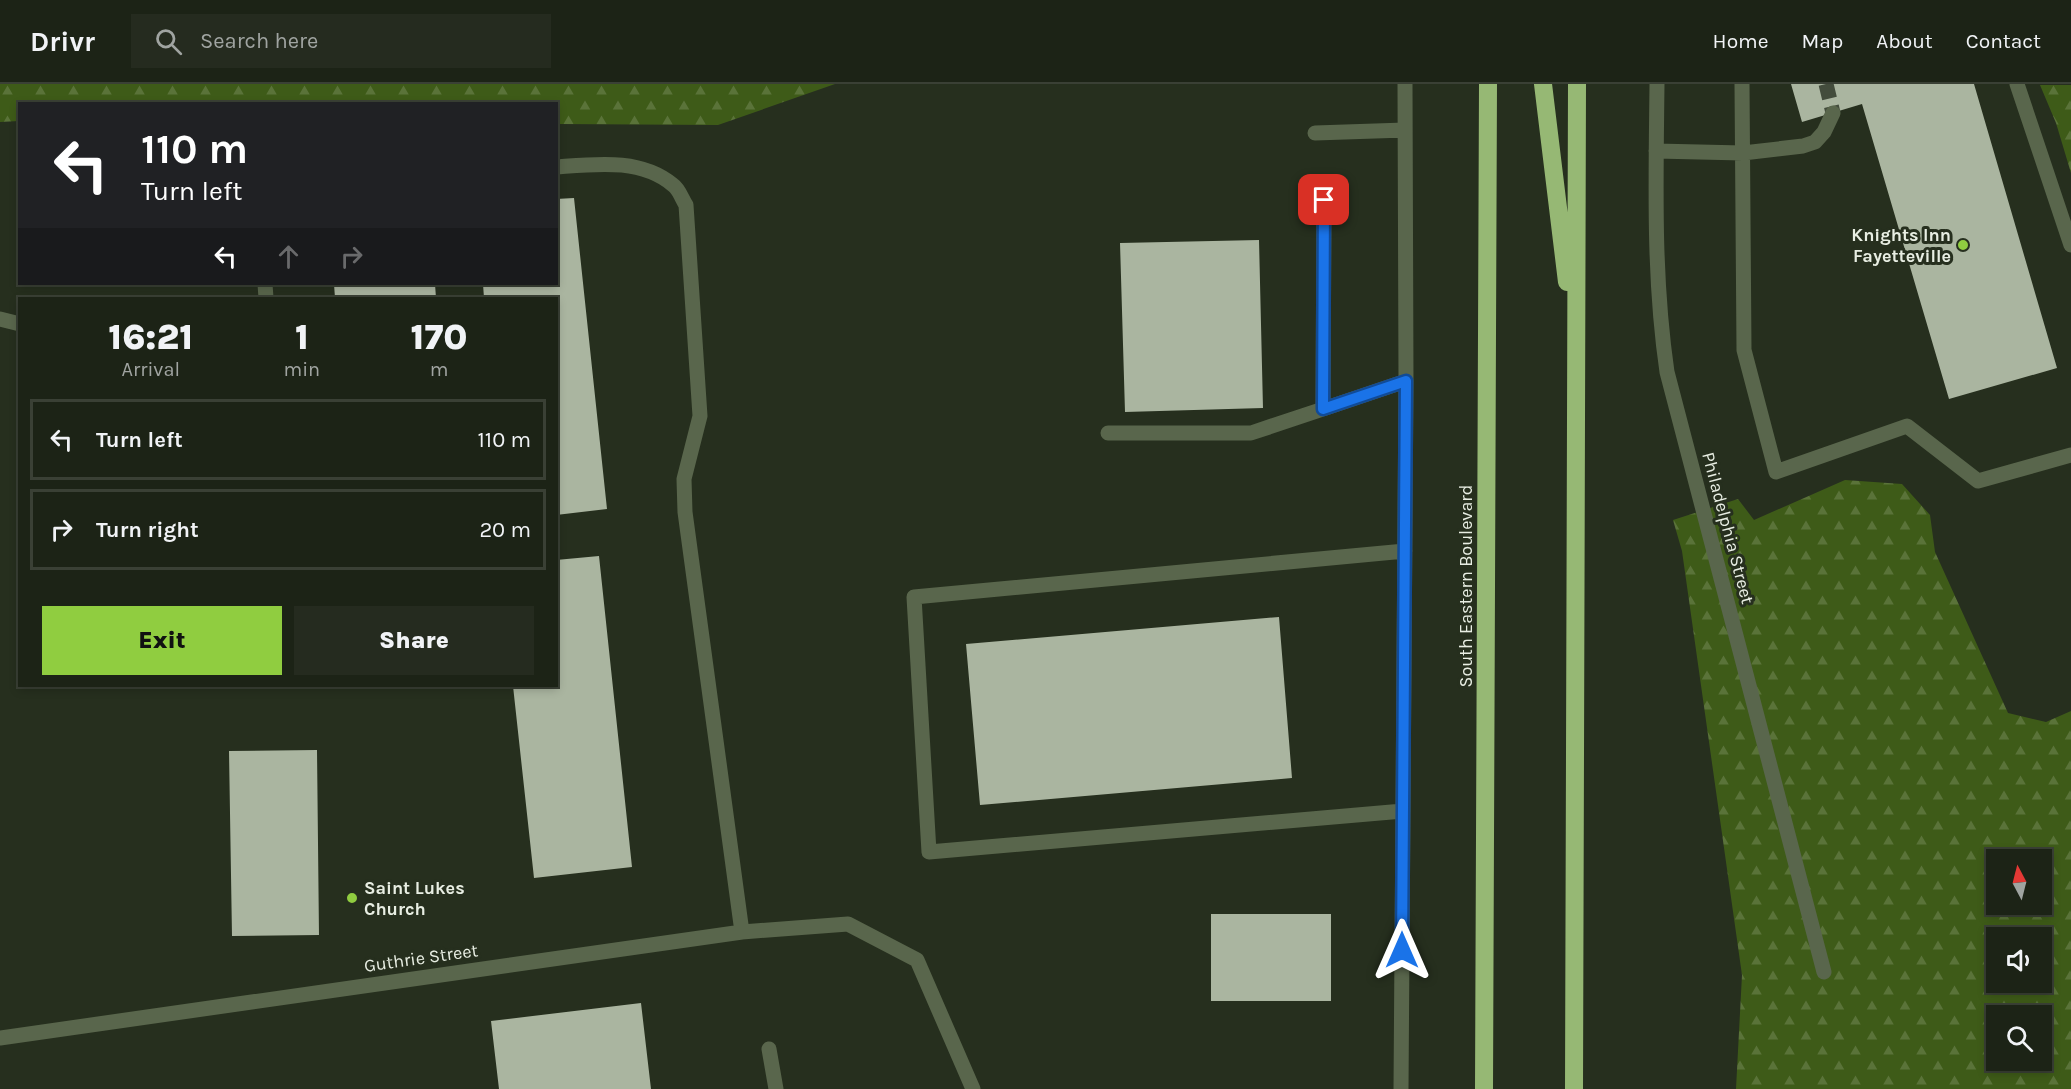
<!DOCTYPE html>
<html lang="en">
<head>
<meta charset="utf-8">
<style>
	:root { --surface:#1c2316; --page:#252b1f; --text:#f1f3f6; --muted:#a0a4a1; --line:#3a4035; --accent:#90cd40 }
	body { margin:0; font-family:Karla,sans-serif; background:var(--page); color:var(--text); height:100vh; display:flex; flex-direction:column; font-size:22px; white-space:nowrap }
	* { box-sizing:border-box; margin:0 }
	p { font-size:20px; color:var(--muted) }
	.icon { flex:none; width:33px; height:33px; fill:none; stroke:currentColor; stroke-width:2; stroke-linecap:round; stroke-linejoin:round }
	.map { position:relative; flex:1; overflow:hidden }
	.side { position:absolute; left:18px; top:213px; width:540px; height:390px; display:flex; flex-direction:column; background:var(--surface); border-radius:0px; box-shadow:0 3px 9px #0003,0 0 0 2px var(--line) }
	.side>* { flex:none }
	.top-card { position:absolute; left:18px; top:18px; width:540px; height:183px; border-radius:0px; box-shadow:0 3px 9px #0003,0 0 0 2px var(--line); background:#202124; color:#fff; overflow:hidden }
	.needle { width:39px; rotate:353deg }
	.controls { position:absolute; left:1986px; top:765px; display:grid; gap:12px }
	.controls a { display:grid; place-items:center; width:66px; height:66px; border-radius:0px; background:var(--surface); box-shadow:0 3px 9px #0003,0 0 0 2px var(--line); font-size:30px }
	.pin { position:absolute; display:grid; place-items:center; width:51px; height:51px; color:#fff; margin:-26px; border-radius:12px; box-shadow:0 3px 9px #0006 }
	.me { position:absolute; width:66px; margin:-33px; rotate:0deg; stroke-linejoin:round; filter:drop-shadow(0 0 4px #0008) }
	.turn { display:flex; align-items:center; gap:21px; height:126px; padding:0 24px; font-size:27px }
	.turn .icon { width:78px; height:78px; stroke-width:2.5 }
	.turn b { display:block; font-size:42px; line-height:51px }
	.lanes { display:flex; align-items:center; height:57px; padding:0 24px; background:#0003; justify-content:center; gap:30px; direction:ltr }
	.lanes .off { opacity:.35 }
	.eta { display:flex; justify-content:space-evenly; align-items:center; height:102px; text-align:center }
	.eta b { font-size:36px; font-weight:800; line-height:42px }
	.button { display:flex; gap:12px; margin-top:auto; padding:12px 24px }
	.button a { flex:1; height:69px; border-radius:0px; background:var(--accent); color:#111; font-size:24px; font-weight:800; line-height:69px; text-align:center }
	.button a+a { background:var(--page); color:var(--text) }
	ul { padding:0; list-style:none }
	li { display:flex; align-items:center; gap:18px; height:81px; margin:0 12px 9px; padding:0 12px; border:3px solid var(--line); border-radius:0px }
	li div { flex:1 }
	li b { display:block; font-size:22px }
	li em { font-style:normal }
	header { display:flex; align-items:center; gap:36px; box-sizing:border-box; height:84px; padding:0 30px; background:var(--surface); border-bottom:2px solid var(--line) }
	header strong { font-size:28px }
	nav { display:flex; gap:33px; margin-inline-start:auto; font-size:21px }
	.search { width:420px; height:54px; background:var(--page); display:flex; align-items:center; gap:15px; box-sizing:border-box; padding:0 21px; border-radius:0px; color:var(--muted); font-size:22px }
	.map>svg:first-child { display:block }
	.forest { fill:url(#forest-firs); fill-rule:evenodd }
	.building { fill:#aab5a0 }
	.lines { fill:none; stroke-linecap:round; stroke-linejoin:round }
	.minor-tunnel { stroke:#434c3c; stroke-width:15; stroke-dasharray:15 8; stroke-linecap:butt }
	.minor { stroke:#59664c; stroke-width:15 }
	.highway { stroke:#96b874; stroke-width:18 }
	.route-casing { stroke:#114b97; stroke-width:15 }
	.route { stroke:#1a73e8; stroke-width:10 }
	.poi-dot { fill:#90cd40; stroke:#262f1e; stroke-width:2 }
	.labels { text-anchor:middle; dominant-baseline:central; stroke-width:6; stroke-linejoin:round; paint-order:stroke }
	.poi-label { font-size:18px; font-weight:bold; fill:#e8eee3; stroke:#262f1e; text-anchor:end }
	.street-label { font-size:18px; fill:#e8eee3; stroke:#262f1e }
</style>
</head>
<body>
<header>
<strong>Drivr</strong>
<div class="search"><svg class="icon" aria-label="search" viewBox="0 0 24 24"><circle cx="10" cy="10" r="6"/><path d="M15 15l6 6"/></svg>Search here</div>
<nav><a>Home</a><a>Map</a><a>About</a><a>Contact</a></nav>
</header>
<div class="map">
<svg width="2071" height="1005" viewBox="0 0 2071 1005">
	<defs>
		<pattern id="forest-firs" width="22" height="20" patternUnits="userSpaceOnUse" patternTransform="scale(1.5)"><rect width="22" height="20" fill="#3e5b18"/><path d="M5 1l3.5 6h-7zM16 11l3.5 6h-7z" fill="#5a7339"/></pattern>
	</defs>
	<rect width="100%" height="100%" fill="#262f1e"/>
	<path class="forest" d="M0 0H835L718 41 557 40 556 20H20L19 37 0 38Z
		M2040 1H2071V89L2056 39Z
		M1845 396 1902 400 1930 431 1935 468 2008 629 2046 638 2071 627V1005H1736L1742 891 1682 467 1673 436 1738 415 1754 436ZM1996 776H2042V820H1996ZM1996 854H2042V898H1996ZM1996 932H2042V976H1996Z"/>
	<path class="building" d="M1791 0H1974L2057 284 1949 315 1862 20 1802 38Z
		M574 114 607 425 556 431V214H484L483 200H556V115Z
		M1259 156 1263 324 1125 328 1120 159Z
		M334 200H435L436 214H335Z
		M599 472 632 783 534 794 513 602H556V476Z
		M1279 533 1292 694 980 721 966 560Z
		M317 666 319 851 232 852 229 667Z
		M1211 830H1331V917H1211Z
		M641 919 651 1005H499L491 937Z"/>
	<g class="lines">
		<path class="minor-tunnel" d="M1826 0 1833 29"/>
		<path class="minor" d="M1657 0C1656 97 1653 192 1667 288L1824 888
			M1742 0 1744 266 1776 388 1907 342 1978 397 2071 371
			M2017 0 2071 161
			M1315 49 1405 46
			M1656 67 1743 69 1803 62 1815 58 1824 48 1833 29
			M556 83C596 80 641 74 673 101 679 105 682 115 686 121L700 332 684 395 685 428 742 848
			M1324 116 1323 325 1406 297
			M265 200 266 214
			M0 235 20 240
			M1108 349H1251L1323 325
			M1403 727 929 768 914 513 1405 467
			M0 954 742 848 848 840 917 876 973 1005
			M769 965 776 1005
			M1401 1005 1406 297 1405 0"/>
		<path class="highway" d="M1543 0 1567 198
			M1484 1005 1488 0
			M1574 1005 1577 0"/>
	</g>
	<g class="lines">
		<g class="route-casing">
			<path id="route" d="M1324 116 1323 325 1406 297 1402 866"/>
		</g>
		<use href="#route" class="route"/>
	</g>
	<g class="poi-dot">
		<circle cx="1963" cy="161" r="6"/>
		<circle cx="352" cy="814" r="6"/>
	</g>
	<g class="labels">
		<g class="poi-label">
			<text x="1951" y="151">Knights Inn<tspan x="1951" dy="21">Fayetteville</tspan></text>
			<text x="364" y="804" text-anchor="start">Saint Lukes<tspan x="364" dy="21">Church</tspan></text>
		</g>
		<g class="street-label">
			<text transform="translate(1728 444) rotate(75)">Philadelphia Street</text>
			<text transform="translate(1466 502) rotate(-90)">South Eastern Boulevard</text>
			<text transform="translate(421 874) rotate(-8)">Guthrie Street</text>
		</g>
	</g>
</svg>
<div class="controls">
<a><svg class="needle" viewBox="-14 -14 28 28"><path d="M0-13l5 13h-10z" fill="#e53935"/><path d="M0 13l5-13h-10z" fill="#a0a4a1"/></svg></a>
<a><svg class="icon" aria-label="sound" viewBox="0 0 24 24"><path d="M4 9h4l5-4v14l-5-4H4zM17 9q2 3 0 6"/></svg></a>
<a><svg class="icon" aria-label="search" viewBox="0 0 24 24"><circle cx="10" cy="10" r="6"/><path d="M15 15l6 6"/></svg></a>
</div>
<div class="pin" style="left:1324px;top:116px;background:#d93025"><svg class="icon" aria-label="arrive" viewBox="0 0 24 24"><path d="M6 21V4h12l-3 4 3 4H6"/></svg></div>
<svg class="me" style="left:1402px;top:866px" viewBox="-20 -20 40 40"><path d="M0-17L14 15 0 8-14 15z" fill="#1a73e8" stroke="#fff" stroke-width="4"/></svg>
<div class="top-card">
<div class="turn"><svg class="icon" aria-label="left" viewBox="0 0 24 24"><path d="M17 20v-9H6M10 6l-5 5 5 5"/></svg><div><b>110 m</b>Turn left</div></div>
<div class="lanes"><svg class="icon" aria-label="left" viewBox="0 0 24 24"><path d="M17 20v-9H6M10 6l-5 5 5 5"/></svg><svg class="icon off" aria-label="ahead" viewBox="0 0 24 24"><path d="M12 20V5M6 11l6-6 6 6"/></svg><svg class="icon off" aria-label="right" viewBox="0 0 24 24"><path d="M7 20v-9h11M14 6l5 5-5 5"/></svg></div>
</div>
<section class="side">
<div class="eta">
<div><b>16:21</b><p>Arrival</p></div>
<div><b>1</b><p>min</p></div>
<div><b>170</b><p>m</p></div>
</div>
<ul>
<li><svg class="icon" aria-label="left" viewBox="0 0 24 24"><path d="M17 20v-9H6M10 6l-5 5 5 5"/></svg><div><b>Turn left</b></div><em>110 m</em></li>
<li><svg class="icon" aria-label="right" viewBox="0 0 24 24"><path d="M7 20v-9h11M14 6l5 5-5 5"/></svg><div><b>Turn right</b></div><em>20 m</em></li>
</ul>
<div class="button"><a>Exit</a><a>Share</a></div>
</section>
</div>
</body>
</html>
